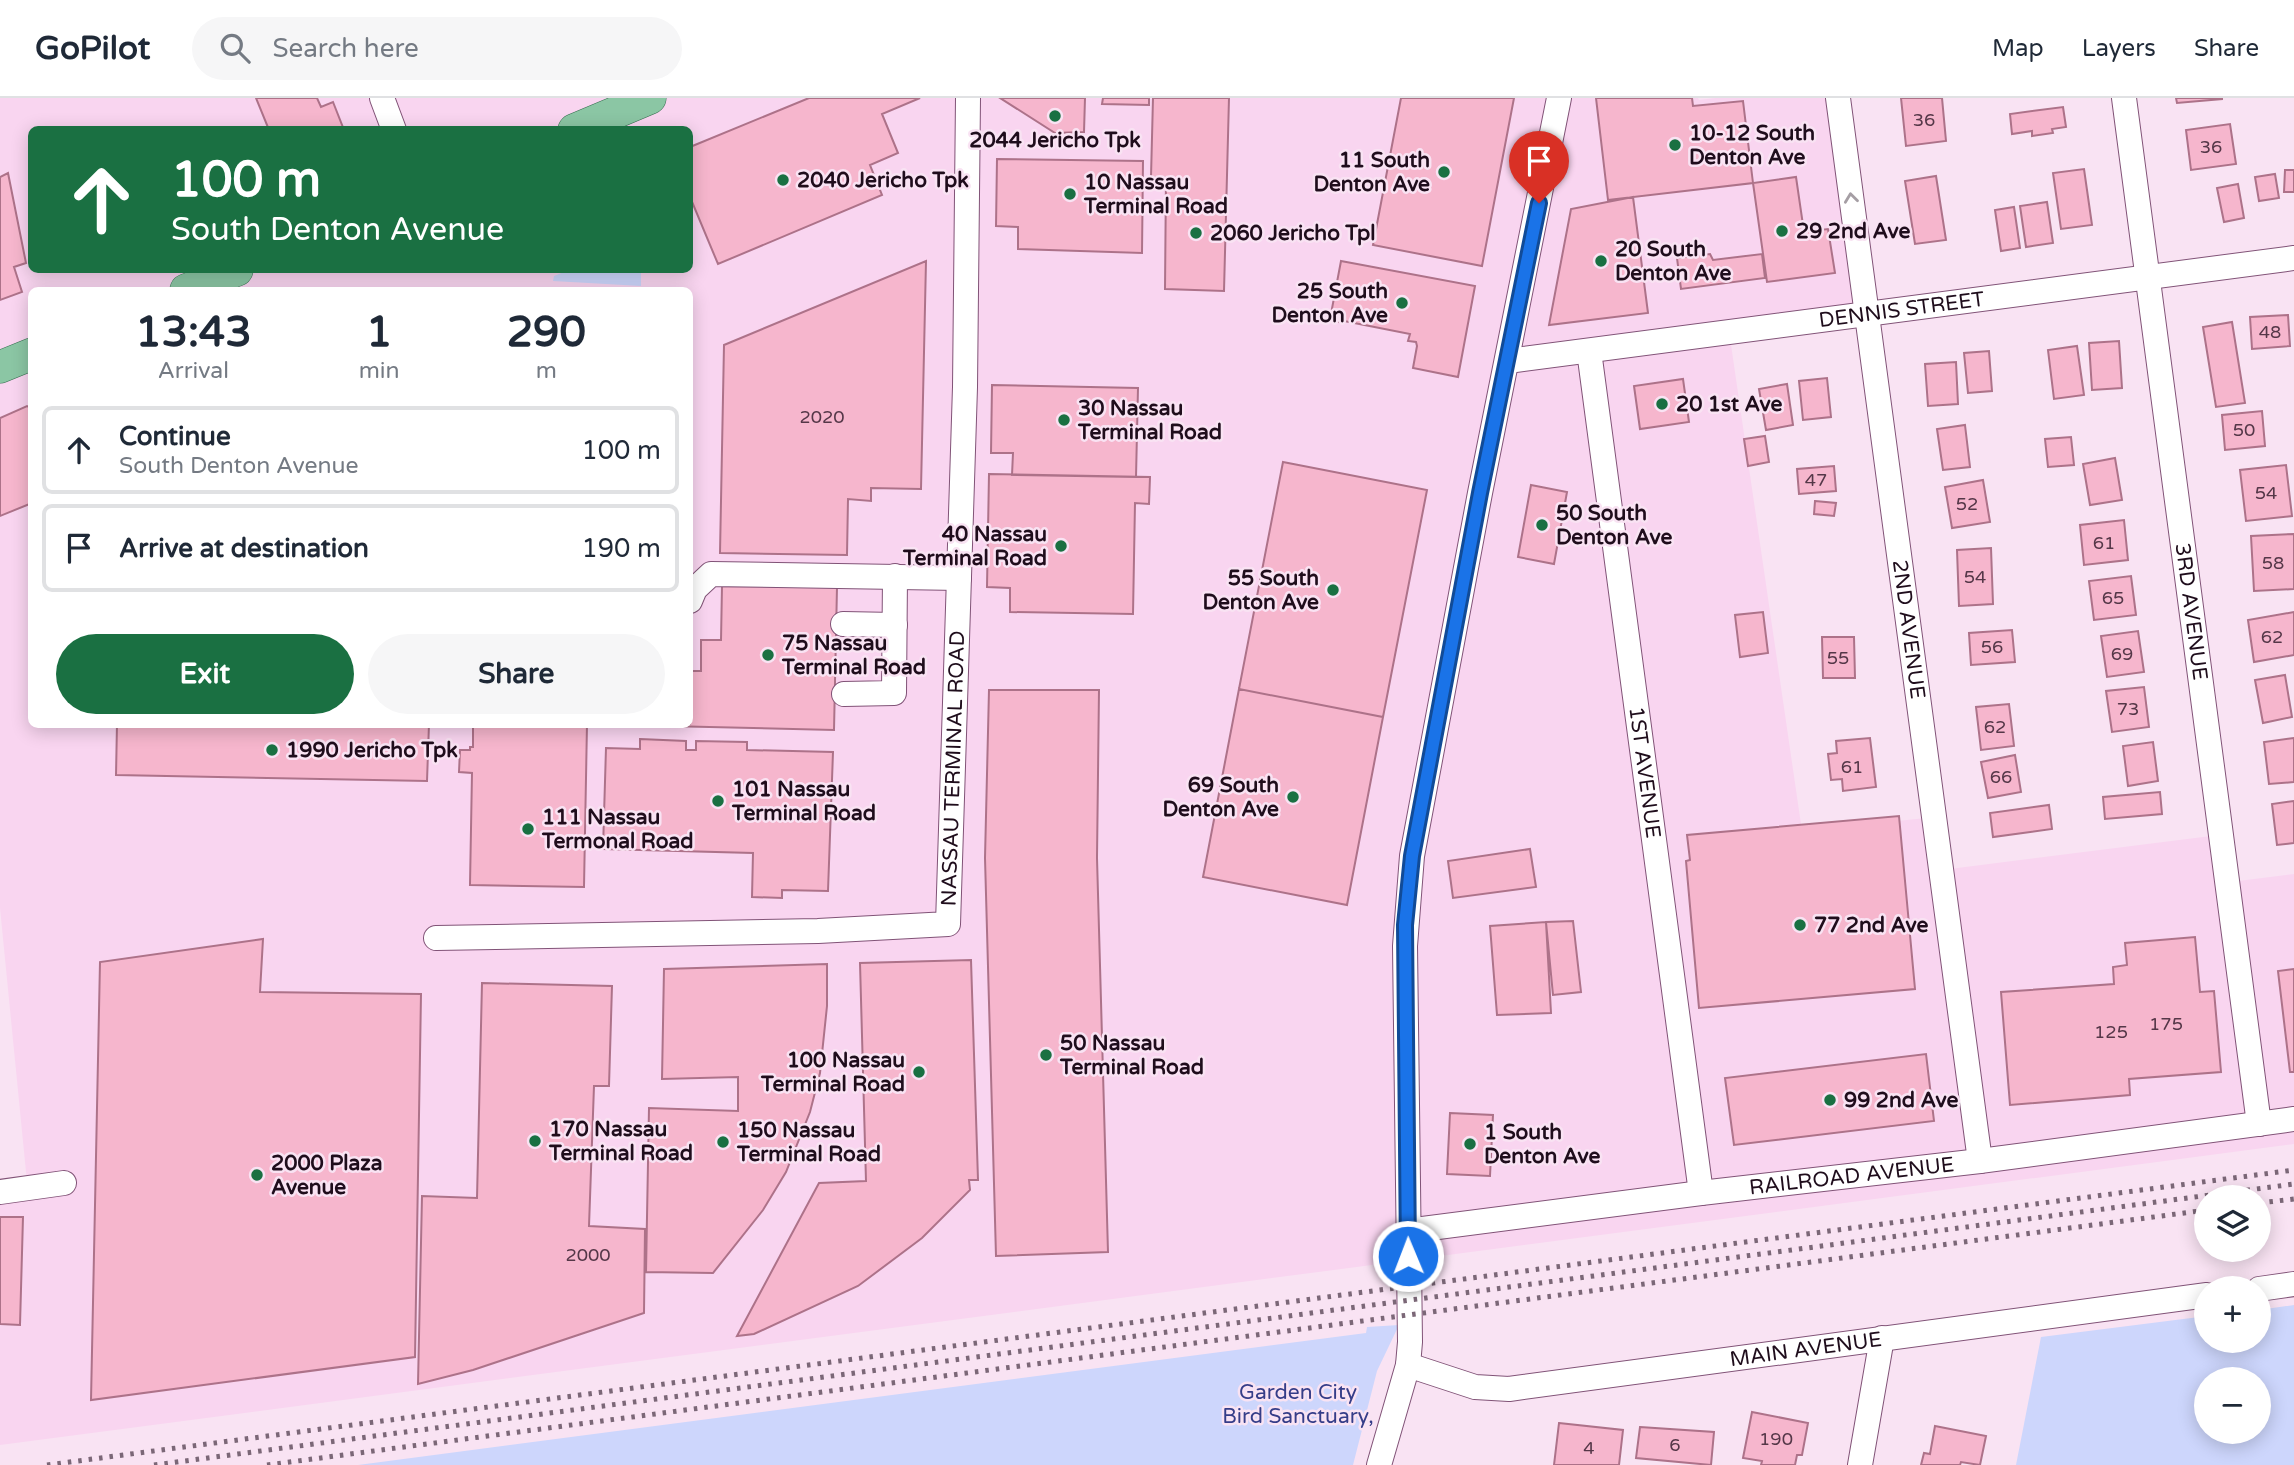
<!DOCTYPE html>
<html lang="en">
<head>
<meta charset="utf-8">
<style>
	:root { --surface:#fff; --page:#f6f6f7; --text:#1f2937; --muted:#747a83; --line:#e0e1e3; --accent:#1a7042 }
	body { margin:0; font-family:"Varela Round",sans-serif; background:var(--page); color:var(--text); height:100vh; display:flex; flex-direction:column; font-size:26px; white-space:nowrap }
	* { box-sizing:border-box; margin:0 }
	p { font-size:23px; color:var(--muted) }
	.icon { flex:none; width:38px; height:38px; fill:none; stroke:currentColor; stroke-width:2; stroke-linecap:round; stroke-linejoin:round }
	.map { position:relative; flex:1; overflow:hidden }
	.side { position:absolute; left:28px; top:189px; width:665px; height:441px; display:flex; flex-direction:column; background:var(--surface); border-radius:10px; box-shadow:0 4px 18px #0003 }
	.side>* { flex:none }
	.guide { position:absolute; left:28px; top:28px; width:665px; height:147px; border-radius:10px; box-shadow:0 4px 18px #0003; background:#1a7042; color:#fff; overflow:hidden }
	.controls { position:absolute; left:2194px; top:1087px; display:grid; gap:14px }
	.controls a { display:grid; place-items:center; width:77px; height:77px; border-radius:50%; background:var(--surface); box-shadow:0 4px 18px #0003; font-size:35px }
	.pin { position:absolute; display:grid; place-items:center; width:60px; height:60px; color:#fff; margin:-72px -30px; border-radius:50% 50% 50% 0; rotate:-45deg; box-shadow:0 0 7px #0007 }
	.pin .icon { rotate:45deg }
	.me { position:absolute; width:77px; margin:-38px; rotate:359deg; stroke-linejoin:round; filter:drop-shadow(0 0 5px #0008) }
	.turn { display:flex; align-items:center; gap:24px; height:147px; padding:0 28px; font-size:32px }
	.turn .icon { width:91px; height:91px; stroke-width:2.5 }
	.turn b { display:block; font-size:49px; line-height:60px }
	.eta { display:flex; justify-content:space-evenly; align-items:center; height:119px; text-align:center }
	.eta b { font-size:42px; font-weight:700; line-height:49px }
	.button { display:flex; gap:14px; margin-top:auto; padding:14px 28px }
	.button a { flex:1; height:80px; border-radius:42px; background:var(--accent); color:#fff; font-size:28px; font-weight:700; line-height:80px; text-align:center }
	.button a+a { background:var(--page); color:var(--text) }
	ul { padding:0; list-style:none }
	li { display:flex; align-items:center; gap:21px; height:88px; margin:0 14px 10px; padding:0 14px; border:4px solid var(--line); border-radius:10px }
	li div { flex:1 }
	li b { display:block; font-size:26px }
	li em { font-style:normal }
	header { display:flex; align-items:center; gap:42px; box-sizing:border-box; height:98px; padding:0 35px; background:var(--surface); border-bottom:2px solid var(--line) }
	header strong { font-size:33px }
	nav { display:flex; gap:38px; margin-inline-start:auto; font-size:24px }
	.search { width:490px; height:63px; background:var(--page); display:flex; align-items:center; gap:18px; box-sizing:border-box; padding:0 24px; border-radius:38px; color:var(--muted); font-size:26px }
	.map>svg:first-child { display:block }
	.built { fill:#f9d5f0; fill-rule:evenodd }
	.green { fill:#cdd6fc; fill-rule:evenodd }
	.building { fill:#f6b6cd; stroke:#ad7289; stroke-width:2 }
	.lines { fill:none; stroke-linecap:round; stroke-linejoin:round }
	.minor-casing { stroke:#815377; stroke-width:26 }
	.major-casing { stroke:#336d4d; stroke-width:33 }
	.minor { stroke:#fff; stroke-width:24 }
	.major { stroke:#8bc6a4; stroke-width:32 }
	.rail { stroke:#7b6777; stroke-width:5; stroke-dasharray:3.5 7; stroke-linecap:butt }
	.oneway { stroke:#a59ea4 }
	.route-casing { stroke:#114b97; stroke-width:18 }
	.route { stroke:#1a73e8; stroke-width:12 }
	.poi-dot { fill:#1a7042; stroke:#f9e3f3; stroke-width:2.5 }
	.labels { text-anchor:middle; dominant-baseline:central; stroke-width:5; stroke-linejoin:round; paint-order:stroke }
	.number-label { font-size:18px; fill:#553748 }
	.poi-label { font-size:21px; font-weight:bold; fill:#1f0d1c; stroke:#f9e3f3; text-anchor:start }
	.street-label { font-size:21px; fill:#1f0d1c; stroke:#f9e3f3 }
	.park-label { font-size:21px; fill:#353d88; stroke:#f9e3f3 }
</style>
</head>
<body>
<header>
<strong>GoPilot</strong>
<div class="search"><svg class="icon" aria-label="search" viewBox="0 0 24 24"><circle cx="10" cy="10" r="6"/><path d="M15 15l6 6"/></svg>Search here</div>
<nav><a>Map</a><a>Layers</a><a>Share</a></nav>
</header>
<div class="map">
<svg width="2294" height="1367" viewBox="0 0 2294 1367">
	<rect width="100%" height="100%" fill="#f9e3f3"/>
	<path class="built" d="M0 0H1698L1699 2 1715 0H1836L1864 215 1729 233 1802 733 1926 720 1934 773 2227 736 2238 783 2294 776V1046L0 1347V1098L28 1094 0 810ZM32 32H690V172H32ZM32 192H690V626H32Z"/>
	<path class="green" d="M569 172H641V188L553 183 554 178Z
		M2294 1207V1367H2016L2041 1239 2207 1218V1242H2259V1212ZM2259 1281V1334H2207V1281Z
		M1399 1227 1377 1273 1353 1367H358L1366 1235 1367 1229Z"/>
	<path class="building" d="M256 0H317L321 9 333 4 344 32H269Z
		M809 0H920L882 16 898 55 870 67 882 97 718 166 690 99V49Z
		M1000 0H1085L1084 34 1055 35Z
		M1103 0H1149V7L1102 6Z
		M1153 0H1229L1224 193 1165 191 1166 79H1151Z
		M1401 0H1514L1482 168 1373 147Z
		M1596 0H1692L1693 8 1743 3 1753 85 1608 102Z
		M1901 0H1942L1946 43 1906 48Z
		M2176 0H2222V1L2177 5Z
		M2063 9 2066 29 2052 31 2053 35 2032 38V33L2012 36 2010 16Z
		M2230 26 2236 66 2191 72 2186 32Z
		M997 61 1143 63 1142 155 1018 151V129L996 128Z
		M2084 71 2092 127 2061 131 2053 75Z
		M2285 72H2294V94H2284Z
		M8 75 26 165 14 169 22 194 0 202V79Z
		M2275 76 2279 100 2259 103 2255 79Z
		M1936 78 1946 142 1915 146 1905 83Z
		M1796 79 1804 134 1828 131 1835 175 1767 184 1753 85Z
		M2238 86 2244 120 2224 124 2217 90Z
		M1633 99 1648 215 1549 227 1571 111Z
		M2047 104 2053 145 2026 149 2020 108Z
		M2014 109 2020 150 2001 153 1995 112Z
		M1710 156 1713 162 1762 156 1765 180 1681 191 1677 160Z
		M926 163 921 391 871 390V403L848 401 847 457 720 455 724 247Z
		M1341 163 1475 188 1458 279 1413 270 1417 248 1416 244 1408 243 1410 236 1339 222V224L1331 223 1330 221Z
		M2288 217 2290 248 2252 251 2250 219Z
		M2232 224 2245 305 2216 309 2203 229Z
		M2119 243 2122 290 2092 292 2089 245Z
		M2077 248 2084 297 2054 301 2048 252Z
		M1989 253 1992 293 1968 295 1964 255Z
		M1956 264 1958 306 1928 308 1925 266Z
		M1827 280 1831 319 1803 322 1799 283Z
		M1683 281 1689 324 1640 331 1634 288Z
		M1787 286 1793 327 1766 332 1759 291Z
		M992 287 1138 290 1136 379 1012 377 1013 355H991Z
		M27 308 32 311V405L0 418V320Z
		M2262 313 2265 348 2225 352 2222 317Z
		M1965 327 1970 369 1943 372 1937 331Z
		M1765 338 1769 364 1748 368 1744 341Z
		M2071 339 2074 367 2048 369 2045 341Z
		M2115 360 2122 402 2090 407 2083 366Z
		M1283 364 1427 392 1383 619 1239 591Z
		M2286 367 2292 418 2246 423 2240 372Z
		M1834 368 1836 393 1799 396 1797 371Z
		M989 376 1150 379 1149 406 1135 405 1133 516 1010 514V490L987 489Z
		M1983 382 1990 424 1952 430 1945 389Z
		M1531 387 1567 394 1554 466 1518 459Z
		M1815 403 1836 405 1834 418 1814 416Z
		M2124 422 2128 462 2084 467 2080 427Z
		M2294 436V491L2254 493 2251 438Z
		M1991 450 1993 506 1959 508 1957 452Z
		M2131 478 2136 517 2094 522 2089 483Z
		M722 488 837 489 834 632 622 627 690 626V573H701V542H721Z
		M1763 514 1768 555 1740 559 1735 517Z
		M2294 514V557L2254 564 2248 522Z
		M2012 532 2015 564 1971 567 1969 535Z
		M2138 533 2144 574 2107 579 2101 538Z
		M1822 539H1854L1855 580H1823Z
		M2285 577 2292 619 2263 625 2255 582Z
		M2144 589 2149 629 2112 634 2106 593Z
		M1239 591 1383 619 1347 807 1203 779Z
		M989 592H1099L1097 760 1108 1154 996 1158 985 760Z
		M2009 606 2014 648 1981 652 1976 609Z
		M117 626H429L427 683 116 677Z
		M473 626H587L584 789 470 787 472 675 459 674 460 652H470V649H473Z
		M1870 640 1876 689 1843 693 1842 681 1831 682 1828 656 1837 655 1836 643Z
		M2294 640V684L2269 686 2264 644Z
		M640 641 686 643V652H696V643L747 644V652L833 654 828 793 782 792V800L752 799 753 755 603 751 606 650 640 651Z
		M2153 644 2158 683 2128 688 2123 648Z
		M2015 657 2021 694 1988 700 1981 664Z
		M2160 694 2162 716 2105 721 2103 699Z
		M2294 703V745L2277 747 2272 706Z
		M2049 707 2052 731 1993 739 1990 715Z
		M1899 718 1915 891 1699 910 1686 763 1690 762 1687 737Z
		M1530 751 1536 789 1453 800 1448 763Z
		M1573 823 1581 894 1553 897 1546 824Z
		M1546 824 1551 915 1497 917 1490 828Z
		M2195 839 2200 894 2214 893 2221 974 2129 981 2130 997 2010 1007 2001 894 2114 886 2113 869 2127 867 2125 845Z
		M263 841 260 894 421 896 415 1259 91 1302 100 864Z
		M971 862 978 1082H969L970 1092 922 1140 858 1188 754 1236 737 1238 819 1085 866 1083 860 865Z
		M827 866V908L820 975 810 1014 786 1074 763 1112 713 1175 646 1174 649 1010 738 1013V979L662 981 664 871Z
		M2294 871V974H2290L2278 873Z
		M482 885 612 888 609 988H594L589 1128 645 1131 644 1215 473 1272 418 1286 422 1098 477 1100Z
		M1926 956 1934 1023 1734 1047 1725 980Z
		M1450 1015 1493 1017 1490 1078 1447 1076Z
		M0 1119H23L20 1227 0 1226Z
		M1752 1314 1808 1325 1802 1357H1797L1795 1367H1761L1762 1363 1743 1360Z
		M1559 1325 1623 1332 1619 1367H1554Z
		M1935 1328 1986 1338 1980 1367 1961 1364 1960 1367H1921L1924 1355 1930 1356Z
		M1640 1329 1714 1334 1711 1367 1636 1360Z"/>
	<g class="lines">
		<g class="minor-casing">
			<g id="minor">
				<path d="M382 0 394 32"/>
				<path id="s1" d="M1838 0 1980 1063"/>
				<path id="s2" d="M2124 0 2259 1026"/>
				<path id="s3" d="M1589 253 1701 1095"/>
				<path id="s4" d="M1508 263 2294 160"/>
				<path d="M690 503 695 491 711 476 959 480"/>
				<path d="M843 526 895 527"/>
				<path d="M844 596 894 595 895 478"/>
				<path id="s5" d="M436 840 818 833 948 826 965 289 968 0"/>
				<path d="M0 1094 64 1085"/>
				<path id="s6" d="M1407 1133 1701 1095 1980 1063 2294 1021"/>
				<path d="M2259 1191 2294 1186"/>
				<path id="s7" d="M1408 1267 1475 1289 1509 1291 2207 1197"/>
				<path d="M1379 1367 1408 1267 1410 1244 1405 848 1412 758 1480 395 1559 0"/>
				<path d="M1860 1367 1882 1240"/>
			</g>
		</g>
		<g class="major-casing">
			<path id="major" d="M574 32 650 0
				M186 192 237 172
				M0 269 32 256"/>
		</g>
		<use href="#minor" class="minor"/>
		<use href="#major" class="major"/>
		<path class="rail" d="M2259 1105 2294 1101
			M47 1367 2294 1072
			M154 1367 2294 1086
			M267 1367 2207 1112"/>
	</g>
	<defs><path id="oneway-chevron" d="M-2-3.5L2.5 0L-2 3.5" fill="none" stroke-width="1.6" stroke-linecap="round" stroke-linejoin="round" transform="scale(1.75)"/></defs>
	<use class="oneway" href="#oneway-chevron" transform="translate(1851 100) rotate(-97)"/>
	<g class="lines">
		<g class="route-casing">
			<path id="route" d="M1408 1158 1405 827 1412 758 1480 395 1539 105"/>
		</g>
		<use href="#route" class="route"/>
	</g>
	<g class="poi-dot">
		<circle cx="1055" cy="18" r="7"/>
		<circle cx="1675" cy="47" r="7"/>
		<circle cx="1444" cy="74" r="7"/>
		<circle cx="783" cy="82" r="7"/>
		<circle cx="1070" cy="96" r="7"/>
		<circle cx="1782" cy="133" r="7"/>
		<circle cx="1196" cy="135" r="7"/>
		<circle cx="1601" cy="163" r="7"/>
		<circle cx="1402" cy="205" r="7"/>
		<circle cx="1662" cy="306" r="7"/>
		<circle cx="1064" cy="322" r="7"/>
		<circle cx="1542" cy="427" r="7"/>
		<circle cx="1061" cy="448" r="7"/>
		<circle cx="1333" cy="492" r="7"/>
		<circle cx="768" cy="557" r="7"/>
		<circle cx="272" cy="652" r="7"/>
		<circle cx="1293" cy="699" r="7"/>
		<circle cx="718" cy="703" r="7"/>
		<circle cx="528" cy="731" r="7"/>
		<circle cx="1800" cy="827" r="7"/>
		<circle cx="1046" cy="957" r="7"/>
		<circle cx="919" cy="974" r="7"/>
		<circle cx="1830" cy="1002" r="7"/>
		<circle cx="535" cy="1043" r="7"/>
		<circle cx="723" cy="1044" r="7"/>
		<circle cx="1470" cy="1046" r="7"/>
		<circle cx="257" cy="1077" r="7"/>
	</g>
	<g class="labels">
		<g class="number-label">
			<text x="1924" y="22">36</text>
			<text x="2211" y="49">36</text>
			<text x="2270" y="234">48</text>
			<text x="822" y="319">2020</text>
			<text x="2244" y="332">50</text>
			<text x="1816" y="382">47</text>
			<text x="2266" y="395">54</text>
			<text x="1967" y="406">52</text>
			<text x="2104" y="445">61</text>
			<text x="2273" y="465">58</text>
			<text x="1975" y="479">54</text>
			<text x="2113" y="500">65</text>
			<text x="2272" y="539">62</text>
			<text x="1992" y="549">56</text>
			<text x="2122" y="556">69</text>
			<text x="1838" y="560">55</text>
			<text x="2128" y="611">73</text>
			<text x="1995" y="629">62</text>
			<text x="1852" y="669">61</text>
			<text x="2001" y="679">66</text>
			<text x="2166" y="926">175</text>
			<text x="2111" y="934">125</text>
			<text x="588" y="1157">2000</text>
			<text x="1776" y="1341">190</text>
			<text x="1675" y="1347">6</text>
			<text x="1589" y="1350">4</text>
		</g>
		<g class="poi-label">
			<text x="1689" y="35">10-12 South<tspan x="1689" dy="24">Denton Ave</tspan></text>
			<text x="1055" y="42" text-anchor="middle">2044 Jericho Tpk</text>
			<text x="1430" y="62" text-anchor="end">11 South<tspan x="1430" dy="24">Denton Ave</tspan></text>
			<text x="797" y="82">2040 Jericho Tpk</text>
			<text x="1084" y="84">10 Nassau<tspan x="1084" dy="24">Terminal Road</tspan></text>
			<text x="1796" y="133">29 2nd Ave</text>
			<text x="1210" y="135">2060 Jericho Tpl</text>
			<text x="1615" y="151">20 South<tspan x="1615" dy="24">Denton Ave</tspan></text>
			<text x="1388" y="193" text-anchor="end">25 South<tspan x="1388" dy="24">Denton Ave</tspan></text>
			<text x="1676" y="306">20 1st Ave</text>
			<text x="1078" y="310">30 Nassau<tspan x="1078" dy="24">Terminal Road</tspan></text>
			<text x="1556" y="415">50 South<tspan x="1556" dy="24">Denton Ave</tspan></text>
			<text x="1047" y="436" text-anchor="end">40 Nassau<tspan x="1047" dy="24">Terminal Road</tspan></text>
			<text x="1319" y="480" text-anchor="end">55 South<tspan x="1319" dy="24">Denton Ave</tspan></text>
			<text x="782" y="545">75 Nassau<tspan x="782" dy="24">Terminal Road</tspan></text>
			<text x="286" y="652">1990 Jericho Tpk</text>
			<text x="1279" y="687" text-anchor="end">69 South<tspan x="1279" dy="24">Denton Ave</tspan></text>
			<text x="732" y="691">101 Nassau<tspan x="732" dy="24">Terminal Road</tspan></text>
			<text x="542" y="719">111 Nassau<tspan x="542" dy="24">Termonal Road</tspan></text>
			<text x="1814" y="827">77 2nd Ave</text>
			<text x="1060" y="945">50 Nassau<tspan x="1060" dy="24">Terminal Road</tspan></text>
			<text x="905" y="962" text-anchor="end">100 Nassau<tspan x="905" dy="24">Terminal Road</tspan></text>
			<text x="1844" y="1002">99 2nd Ave</text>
			<text x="549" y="1031">170 Nassau<tspan x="549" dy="24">Terminal Road</tspan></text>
			<text x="737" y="1032">150 Nassau<tspan x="737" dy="24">Terminal Road</tspan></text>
			<text x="1484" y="1034">1 South<tspan x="1484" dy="24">Denton Ave</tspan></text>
			<text x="271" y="1065">2000 Plaza<tspan x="271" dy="24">Avenue</tspan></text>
		</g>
		<g class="street-label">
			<text stroke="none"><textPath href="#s4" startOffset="397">DENNIS STREET</textPath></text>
			<text stroke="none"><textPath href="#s2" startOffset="518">3RD AVENUE</textPath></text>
			<text stroke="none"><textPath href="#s1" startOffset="536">2ND AVENUE</textPath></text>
			<text stroke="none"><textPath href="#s5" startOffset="668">NASSAU TERMINAL ROAD</textPath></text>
			<text stroke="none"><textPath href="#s3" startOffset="425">1ST AVENUE</textPath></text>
			<text stroke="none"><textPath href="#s6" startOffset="448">RAILROAD AVENUE</textPath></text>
			<text stroke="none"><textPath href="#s7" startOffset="404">MAIN AVENUE</textPath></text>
		</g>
		<g class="park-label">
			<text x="1298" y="1294">Garden City<tspan x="1298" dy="24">Bird Sanctuary,</tspan></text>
		</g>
	</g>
</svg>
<div class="controls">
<a><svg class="icon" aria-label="layers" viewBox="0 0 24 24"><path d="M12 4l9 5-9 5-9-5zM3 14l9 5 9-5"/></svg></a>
<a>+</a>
<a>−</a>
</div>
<div class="pin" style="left:1539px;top:105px;background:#d93025"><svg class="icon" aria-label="arrive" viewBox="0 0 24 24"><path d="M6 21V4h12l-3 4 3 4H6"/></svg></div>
<svg class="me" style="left:1408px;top:1158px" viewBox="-20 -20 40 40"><circle r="17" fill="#1a73e8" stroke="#fff" stroke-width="3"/><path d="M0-11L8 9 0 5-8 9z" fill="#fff"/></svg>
<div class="guide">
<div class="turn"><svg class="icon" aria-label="ahead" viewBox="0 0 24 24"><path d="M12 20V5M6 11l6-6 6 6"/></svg><div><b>100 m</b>South Denton Avenue</div></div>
</div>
<section class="side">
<div class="eta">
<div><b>13:43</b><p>Arrival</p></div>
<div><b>1</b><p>min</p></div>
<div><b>290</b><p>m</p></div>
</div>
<ul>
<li><svg class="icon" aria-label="ahead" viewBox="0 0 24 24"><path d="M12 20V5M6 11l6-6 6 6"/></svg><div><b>Continue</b><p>South Denton Avenue</p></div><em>100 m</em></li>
<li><svg class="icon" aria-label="arrive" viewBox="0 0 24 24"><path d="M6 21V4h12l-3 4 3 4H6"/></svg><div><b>Arrive at destination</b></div><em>190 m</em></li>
</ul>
<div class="button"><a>Exit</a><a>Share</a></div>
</section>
</div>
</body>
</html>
